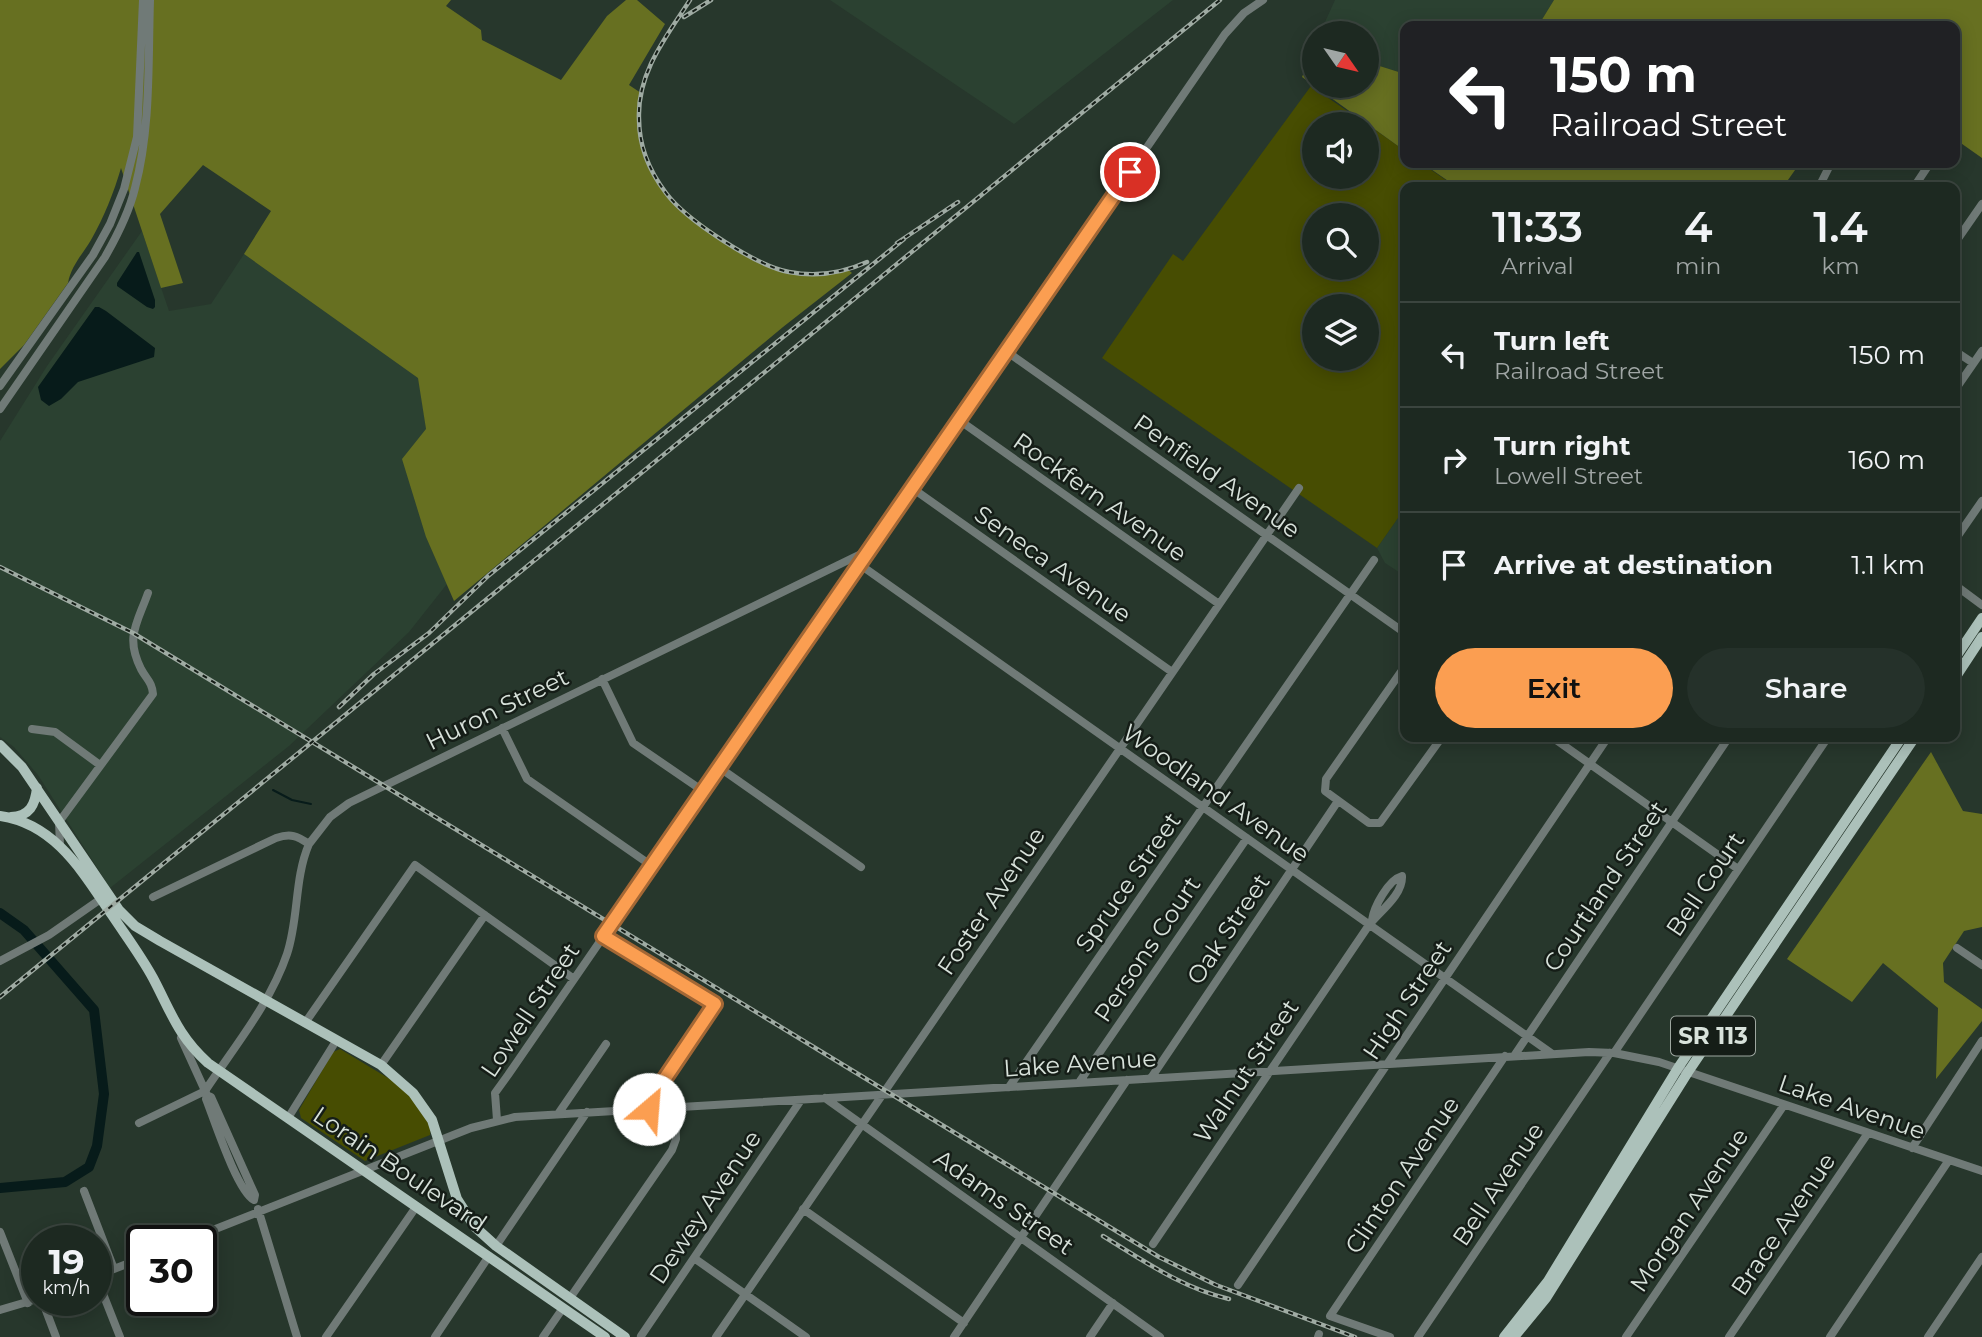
<!DOCTYPE html>
<html lang="en">
<head>
<meta charset="utf-8">
<style>
	:root { --surface:#1d2921; --page:#25312a; --text:#f1f3f6; --muted:#a0a6a5; --line:#3b453f; --accent:#fb9e51 }
	body { margin:0; font-family:Montserrat,sans-serif; background:var(--page); color:var(--text); height:100vh; display:flex; flex-direction:column; font-size:26px; white-space:nowrap }
	* { box-sizing:border-box; margin:0 }
	p { font-size:23px; color:var(--muted) }
	.icon { flex:none; width:38px; height:38px; fill:none; stroke:currentColor; stroke-width:2; stroke-linecap:round; stroke-linejoin:round }
	.map { position:relative; flex:1; overflow:hidden }
	.drawer { position:absolute; left:1400px; top:182px; width:560px; height:560px; display:flex; flex-direction:column; background:var(--surface); border-radius:14px; box-shadow:0 4px 18px #0003,0 0 0 2px var(--line) }
	.drawer>* { flex:none }
	.banner { position:absolute; left:1400px; top:21px; width:560px; height:147px; border-radius:14px; box-shadow:0 4px 18px #0003,0 0 0 2px var(--line); background:#202124; color:#fff; overflow:hidden }
	.needle { width:46px; rotate:124deg }
	.tools { position:absolute; left:1302px; top:21px; display:grid; gap:14px }
	.tools a { display:grid; place-items:center; width:77px; height:77px; border-radius:50%; background:var(--surface); box-shadow:0 4px 18px #0003,0 0 0 2px var(--line); font-size:35px }
	.speed { position:absolute; left:21px; top:1225px; display:flex; gap:14px; font-size:35px; font-weight:700; text-align:center }
	.speed>* { display:grid; place-content:center; width:91px; height:91px; border-radius:50%; background:var(--surface); box-shadow:0 4px 18px #0003,0 0 0 2px var(--line); line-height:1 }
	.speed small { font-size:18px; font-weight:400 }
	.speed .limit { border:4px solid #111; border-radius:10px; background:#fff; color:#111 }
	.pin { position:absolute; display:grid; place-items:center; width:60px; height:60px; color:#fff; margin:-30px; border:4px solid #fff; border-radius:50%; box-shadow:0 2px 7px #0007 }
	.me { position:absolute; width:77px; margin:-38px; rotate:27deg; stroke-linejoin:round; filter:drop-shadow(0 0 5px #0008) }
	.turn { display:flex; align-items:center; gap:24px; height:147px; padding:0 35px; font-size:32px }
	.turn .icon { width:91px; height:91px; stroke-width:2.5 }
	.turn b { display:block; font-size:49px; line-height:60px }
	.eta { display:flex; justify-content:space-evenly; align-items:center; height:119px; text-align:center }
	.eta b { font-size:42px; font-weight:600; line-height:49px }
	.button { display:flex; gap:14px; margin-top:auto; padding:14px 35px }
	.button a { flex:1; height:80px; border-radius:42px; background:var(--accent); color:#111; font-size:28px; font-weight:600; line-height:80px; text-align:center }
	.button a+a { background:var(--page); color:var(--text) }
	ul { padding:0; list-style:none }
	li { display:flex; align-items:center; gap:21px; height:105px; padding:0 35px; border-top:2px solid var(--line) }
	li div { flex:1 }
	li b { display:block; font-size:26px }
	li em { font-style:normal }
	.map>svg:first-child { display:block }
	.built { fill:#2b4131 }
	.green { fill:#474d02; fill-rule:evenodd }
	.forest { fill:#677021 }
	.water { fill:#071b1a }
	.lines { fill:none; stroke-linecap:round; stroke-linejoin:round }
	.stream { stroke:#071b1a; stroke-width:2 }
	.river { stroke:#071b1a; stroke-width:10 }
	.minor { stroke:#707a77; stroke-width:8 }
	.major { stroke:#acc1ba; stroke-width:10 }
	.rail-casing { stroke:#9faba3; stroke-width:4.5 }
	.rail { stroke:#151d17; stroke-width:2; stroke-dasharray:5; stroke-linecap:butt }
	.route-casing { stroke:#a36735; stroke-width:18 }
	.route { stroke:#fb9e51; stroke-width:12 }
	.labels { text-anchor:middle; dominant-baseline:central; stroke-width:5; stroke-linejoin:round; paint-order:stroke }
	.shield { fill:#151d17; stroke:#9ea7a0; stroke-width:2 }
	.shield-label { font-size:23px; font-weight:bold; fill:#d8e2db }
	.street-label { font-size:24px; fill:#d8e2db; stroke:#151d17 }
</style>
</head>
<body>
<div class="map">
<svg width="1982" height="1337" viewBox="0 0 1982 1337">
	<rect width="100%" height="100%" fill="#27372c"/>
	<path class="built" d="M830 0H1173L1014 124Z
		M1335 0H1554L1538 26H1405V74L1367 62V33H1320Z
		M142 231 169 311 211 304 244 254 419 378 426 429V537L447 584 409 632 289 746 110 888 38 775 14 747 0 737V441L47 366Z
		M1405 508V576L1385 563 1377 548Z"/>
	<path class="green" d="M1311 86 1366 124H1314V177H1367V124L1405 151V163H1421L1456 187H1405V508L1377 548 1102 358 1173 254 1183 261ZM1314 215H1367V268H1314ZM1314 306H1367V359H1314Z
		M340 1049 403 1087 431 1126 430 1135 365 1161 301 1118 299 1110 333 1052Z"/>
	<path class="forest" d="M0 0H451L446 6 481 30 482 40 561 80 607 16 626 0H637L665 24 629 85 641 93C631 167 665 199 722 238 763 267 796 283 847 269L852 273 783 327 454 601 426 537 402 459 426 429 418 378 244 254 271 211 203 165 160 214 183 283 161 288 121 168C114 192 104 217 91 240 82 255 71 266 68 283L24 345 0 369Z
		M1554 0H1982V158L1955 139V26H1538Z
		M1311 56 1314 58V86H1367V62L1405 74V151L1302 77Z
		M1422 163H1800L1783 187H1605L1601 185 1598 187H1457Z
		M1931 752 1963 811 1982 814V927L1964 931 1943 963 1944 982 1982 1009V1021L1936 1079 1938 1008 1883 963 1852 1002 1787 959Z"/>
	<path class="water" d="M137 252H139L155 300V307L153 309 147 307 117 286V283Z
		M95 307H99L106 311 155 348 154 357 78 382 61 399 49 406 41 400 38 387Z"/>
	<g class="lines">
		<path class="stream" d="M273 790 292 800 311 804"/>
		<path class="river" d="M0 913 24 930 94 1010 104 1094 97 1146 89 1167 65 1182 0 1188"/>
		<path class="minor" d="M1819 187 1831 163
			M1914 187 1930 163
			M1955 243 1982 204
			M1006 351 1405 633
			M1955 351 1973 363
			M0 386 93 255 110 224 124 189 137 137 143 0
			M1955 390 1982 351
			M0 409 105 257C117 236 129 213 135 188 151 128 148 62 150 0
			M959 420 1219 604
			M912 488 1172 672
			M1955 540 1982 501
			M859 564 1551 1053
			M1955 585 1982 605
			M1405 666 1326 779 1325 791 1369 823H1380L1442 737
			M602 679 633 743 703 791
			M502 728 527 779 652 866
			M32 729 55 732 100 765
			M1552 737 1738 869
			M720 768 861 867
			M60 845 59 822 153 694C152 682 147 680 141 669 125 637 137 624 148 593
			M153 897 276 838C291 833 297 836 309 844L330 817 349 803 867 551
			M603 936 715 1004 649 1102V1109
			M1957 948 1982 965
			M0 961 49 935 105 896
			M305 1023 415 865 574 979
			M181 1038 207 1095 211 1097 255 1195 254 1200C237 1191 214 1119 206 1099L207 1095
			M1614 1053 1828 737
			M1514 1056 1729 737
			M381 1065 485 915
			M1151 1078 1338 801
			M1080 1081 1247 838
			M1009 1087 1374 560
			M205 1091C234 1047 270 1004 287 954 299 918 294 879 309 844
			M825 1098 1160 1337
			M558 1114 606 1044
			M288 1118 336 1041
			M497 1120 495 1093 508 1075 1225 34 1244 13 1263 0
			M139 1123 205 1091
			M1912 1148 1982 1041
			M84 1191 114 1269
			M258 1209 297 1337
			M803 1209 964 1323
			M0 1232 28 1303
			M185 1241 471 1128 515 1117 1589 1052 1614 1053 1659 1062 1982 1171
			M1153 1244 1369 925C1380 911 1403 895 1402 876 1388 880 1374 907 1372 920
			M496 1246 587 1112
			M694 1258 806 1337
			M96 1276 120 1337
			M96 1276 142 1258
			M1238 1285 1608 737
			M570 1298 672 1150 676 1139 675 1107
			M42 1300 56 1337
			M0 1310 37 1299
			M641 1336 801 1100
			M326 1337 416 1207
			M435 1337 489 1256
			M543 1337 563 1308
			M716 1337 1299 488
			M954 1337 1127 1080
			M1090 1337 1113 1303
			M1318 1337 1319 1334
			M1390 1337 1330 1316 1505 1056
			M1418 1337 1610 1053
			M1626 1337 1784 1105
			M1729 1337 1868 1133
			M1830 1337 1949 1160
			M1928 1337 1982 1257"/>
		<path class="major" d="M1955 658 1982 618
			M1955 678 1982 637
			M0 745 22 767 119 910 135 926 160 941 381 1065 413 1093 432 1120 457 1199 475 1227 496 1246 625 1337
			M0 816C56 824 83 873 112 915 126 936 141 956 153 978 171 1012 178 1036 208 1063L605 1337
			M11 817C30 816 35 805 37 788
			M1504 1337 1548 1281 1678 1068 1902 737
			M1514 1337 1546 1298 1688 1072 1915 737"/>
		<g class="rail-casing">
			<path id="rail" d="M690 0C666 37 637 73 639 119 639 146 650 172 666 193 686 220 756 266 789 272 816 277 843 273 867 262
				M684 17 711 0
				M897 243 958 202
				M0 567 133 633 1159 1257 1216 1285 1355 1337
				M339 707 374 674 429 633 488 576 904 239
				M0 997 1220 0
				M1103 1236C1144 1261 1182 1288 1229 1299"/>
		</g>
		<use href="#rail" class="rail"/>
	</g>
	<g class="lines">
		<g class="route-casing">
			<path id="route" d="M649 1109V1102L715 1004 603 936 1130 172"/>
		</g>
		<use href="#route" class="route"/>
	</g>
	<g class="labels">
		<rect class="shield" x="1671" y="1016.5" width="84" height="39" rx="5"/>
		<g class="shield-label">
			<text x="1713" y="1036">SR 113</text>
		</g>
		<g class="street-label">
			<text transform="translate(1217 476) rotate(35)">Penfield Avenue</text>
			<text transform="translate(1100 497) rotate(35)">Rockfern Avenue</text>
			<text transform="translate(1053 564) rotate(35)">Seneca Avenue</text>
			<text transform="translate(497 709) rotate(-26)">Huron Street</text>
			<text transform="translate(1216 793) rotate(35)">Woodland Avenue</text>
			<text transform="translate(1128 882) rotate(-55)">Spruce Street</text>
			<text transform="translate(1705 884) rotate(-56)">Bell Court</text>
			<text transform="translate(1605 886) rotate(-56)">Courtland Street</text>
			<text transform="translate(991 901) rotate(-56)">Foster Avenue</text>
			<text transform="translate(1228 929) rotate(-56)">Oak Street</text>
			<text transform="translate(1147 949) rotate(-56)">Persons Court</text>
			<text transform="translate(1407 1000) rotate(-56)">High Street</text>
			<text transform="translate(530 1010) rotate(-56)">Lowell Street</text>
			<text transform="translate(1080 1063) rotate(-4)">Lake Avenue</text>
			<text transform="translate(1246 1071) rotate(-56)">Walnut Street</text>
			<text transform="translate(1852 1107) rotate(19)">Lake Avenue</text>
			<text transform="translate(400 1169) rotate(34)">Lorain Boulevard</text>
			<text transform="translate(1402 1175) rotate(-56)">Clinton Avenue</text>
			<text transform="translate(1498 1184) rotate(-56)">Bell Avenue</text>
			<text transform="translate(1004 1202) rotate(35)">Adams Street</text>
			<text transform="translate(705 1207) rotate(-56)">Dewey Avenue</text>
			<text transform="translate(1689 1210) rotate(-56)">Morgan Avenue</text>
			<text transform="translate(1783 1224) rotate(-56)">Brace Avenue</text>
		</g>
	</g>
</svg>
<div class="tools">
<a><svg class="needle" viewBox="-14 -14 28 28"><path d="M0-13l5 13h-10z" fill="#e53935"/><path d="M0 13l5-13h-10z" fill="#a0a6a5"/></svg></a>
<a><svg class="icon" aria-label="sound" viewBox="0 0 24 24"><path d="M4 9h4l5-4v14l-5-4H4zM17 9q2 3 0 6"/></svg></a>
<a><svg class="icon" aria-label="search" viewBox="0 0 24 24"><circle cx="10" cy="10" r="6"/><path d="M15 15l6 6"/></svg></a>
<a><svg class="icon" aria-label="layers" viewBox="0 0 24 24"><path d="M12 4l9 5-9 5-9-5zM3 14l9 5 9-5"/></svg></a>
</div>
<div class="speed"><div>19<small>km/h</small></div><div class="limit">30</div></div>
<div class="pin" style="left:1130px;top:172px;background:#d93025"><svg class="icon" aria-label="arrive" viewBox="0 0 24 24"><path d="M6 21V4h12l-3 4 3 4H6"/></svg></div>
<svg class="me" style="left:649px;top:1109px" viewBox="-20 -20 40 40"><circle r="19" fill="#fff"/><path d="M0-13L10 11 0 6-10 11z" fill="#fb9e51"/></svg>
<div class="banner">
<div class="turn"><svg class="icon" aria-label="left" viewBox="0 0 24 24"><path d="M17 20v-9H6M10 6l-5 5 5 5"/></svg><div><b>150 m</b>Railroad Street</div></div>
</div>
<section class="drawer">
<div class="eta">
<div><b>11:33</b><p>Arrival</p></div>
<div><b>4</b><p>min</p></div>
<div><b>1.4</b><p>km</p></div>
</div>
<ul>
<li><svg class="icon" aria-label="left" viewBox="0 0 24 24"><path d="M17 20v-9H6M10 6l-5 5 5 5"/></svg><div><b>Turn left</b><p>Railroad Street</p></div><em>150 m</em></li>
<li><svg class="icon" aria-label="right" viewBox="0 0 24 24"><path d="M7 20v-9h11M14 6l5 5-5 5"/></svg><div><b>Turn right</b><p>Lowell Street</p></div><em>160 m</em></li>
<li><svg class="icon" aria-label="arrive" viewBox="0 0 24 24"><path d="M6 21V4h12l-3 4 3 4H6"/></svg><div><b>Arrive at destination</b></div><em>1.1 km</em></li>
</ul>
<div class="button"><a>Exit</a><a>Share</a></div>
</section>
</div>
</body>
</html>
